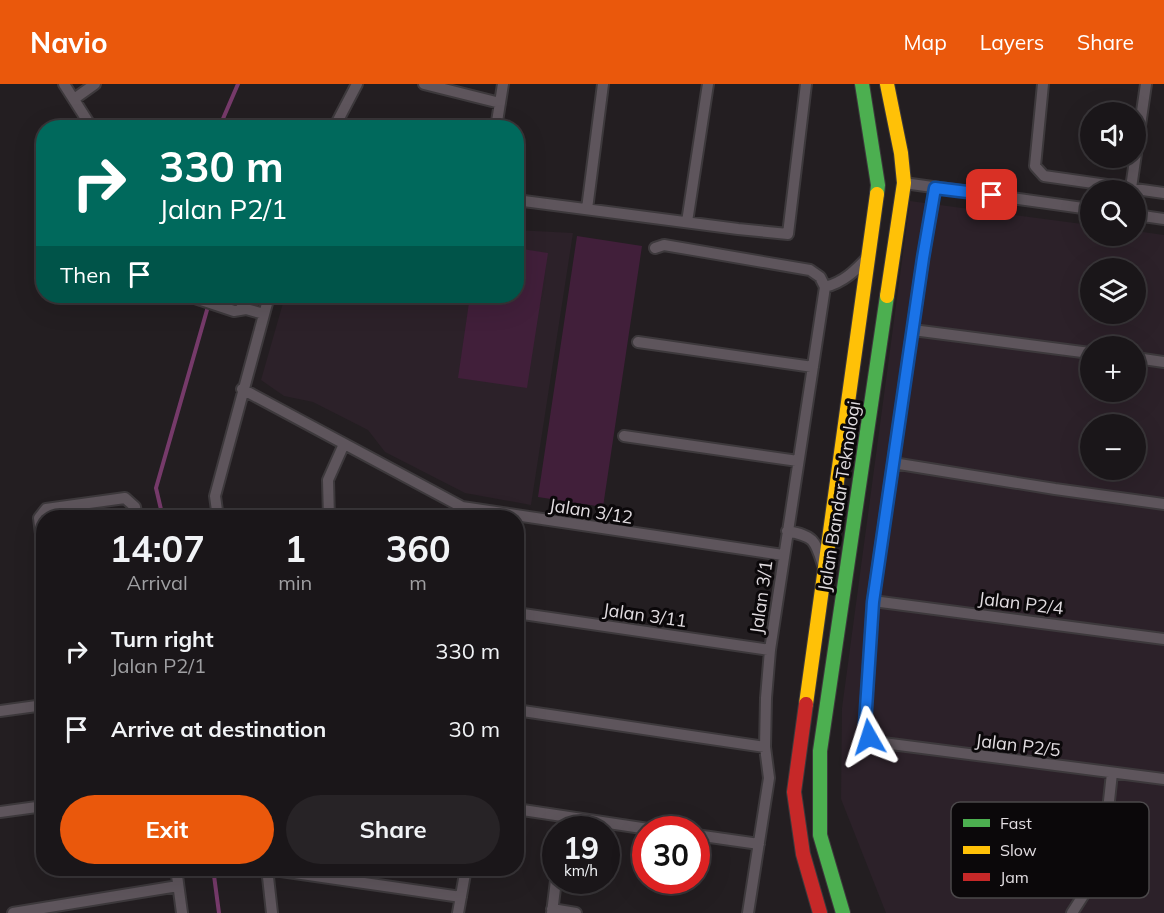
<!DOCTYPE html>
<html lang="en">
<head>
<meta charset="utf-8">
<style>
	:root { --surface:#1a1619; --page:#272326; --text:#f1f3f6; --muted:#9f9fa2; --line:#383538; --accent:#ea580c }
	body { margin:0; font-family:Mulish,sans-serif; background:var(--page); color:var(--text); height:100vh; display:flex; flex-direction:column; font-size:22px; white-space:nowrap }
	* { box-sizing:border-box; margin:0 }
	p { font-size:20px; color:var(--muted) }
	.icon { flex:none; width:33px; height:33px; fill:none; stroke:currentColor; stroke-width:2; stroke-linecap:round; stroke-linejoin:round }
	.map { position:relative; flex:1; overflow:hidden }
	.drawer { position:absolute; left:36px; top:426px; width:488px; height:366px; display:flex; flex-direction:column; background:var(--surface); border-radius:24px; box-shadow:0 6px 24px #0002,0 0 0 2px var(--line) }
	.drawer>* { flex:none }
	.banner { position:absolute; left:36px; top:36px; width:488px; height:183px; border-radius:24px; box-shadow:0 6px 24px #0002,0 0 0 2px var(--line); background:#00695c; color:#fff; overflow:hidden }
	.buttons { position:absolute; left:1080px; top:18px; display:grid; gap:12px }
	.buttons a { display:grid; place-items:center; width:66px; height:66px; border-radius:50%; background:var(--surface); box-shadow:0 6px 24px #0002,0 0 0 2px var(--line); font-size:30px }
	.speed { position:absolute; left:542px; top:732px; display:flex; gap:12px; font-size:30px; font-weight:700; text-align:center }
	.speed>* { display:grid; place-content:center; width:78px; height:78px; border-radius:50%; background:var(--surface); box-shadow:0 6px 24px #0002,0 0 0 2px var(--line); line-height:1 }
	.speed small { font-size:15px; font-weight:400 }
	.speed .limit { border:9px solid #d22; background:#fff; color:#111 }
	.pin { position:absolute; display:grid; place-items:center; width:51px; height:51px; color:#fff; margin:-26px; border-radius:12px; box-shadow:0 3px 9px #0006 }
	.me { position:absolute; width:66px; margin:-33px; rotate:354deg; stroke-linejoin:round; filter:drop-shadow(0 0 4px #0008) }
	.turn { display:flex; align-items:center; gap:21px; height:126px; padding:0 24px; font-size:27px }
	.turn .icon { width:78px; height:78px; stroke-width:2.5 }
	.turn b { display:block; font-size:42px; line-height:51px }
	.then { display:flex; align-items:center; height:57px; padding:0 24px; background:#0003; gap:12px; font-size:22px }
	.eta { display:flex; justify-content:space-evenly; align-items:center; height:102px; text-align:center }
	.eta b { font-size:36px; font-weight:700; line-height:42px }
	.cta { display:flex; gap:12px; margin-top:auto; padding:12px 24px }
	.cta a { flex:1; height:69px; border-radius:36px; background:var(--accent); color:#fff; font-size:24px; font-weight:700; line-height:69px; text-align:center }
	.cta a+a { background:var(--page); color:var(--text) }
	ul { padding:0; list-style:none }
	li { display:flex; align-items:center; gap:18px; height:78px; padding:0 24px }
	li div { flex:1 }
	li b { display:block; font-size:22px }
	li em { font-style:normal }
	header { display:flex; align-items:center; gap:36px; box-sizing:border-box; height:84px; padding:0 30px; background:var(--accent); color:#fff }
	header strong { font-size:28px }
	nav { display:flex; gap:33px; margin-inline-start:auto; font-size:21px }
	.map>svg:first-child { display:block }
	.built { fill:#2c2129; fill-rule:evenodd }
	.green { fill:#411f3a }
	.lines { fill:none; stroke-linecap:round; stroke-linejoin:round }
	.stream { stroke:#763a6a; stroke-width:4 }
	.street-casing { stroke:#3d393c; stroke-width:14 }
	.fast-casing { stroke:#3d393c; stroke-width:16 }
	.slow-casing { stroke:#3d393c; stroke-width:16 }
	.jam-casing { stroke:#3d393c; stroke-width:16 }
	.street { stroke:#5e555c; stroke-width:10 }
	.fast { stroke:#4caf50; stroke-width:14 }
	.slow { stroke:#ffc107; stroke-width:14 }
	.jam { stroke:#c62828; stroke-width:14 }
	.route-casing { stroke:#114b97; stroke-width:15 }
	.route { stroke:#1a73e8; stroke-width:10 }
	.labels { text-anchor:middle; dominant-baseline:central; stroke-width:6; stroke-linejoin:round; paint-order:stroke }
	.street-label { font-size:18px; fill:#e1dce0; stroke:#0b080a }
	.key { fill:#0b080a; stroke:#4b484a; stroke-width:1.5 }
	.key-label { font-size:16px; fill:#e1dce0 }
</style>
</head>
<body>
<header>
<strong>Navio</strong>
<nav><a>Map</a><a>Layers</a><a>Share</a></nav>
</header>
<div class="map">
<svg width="1164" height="829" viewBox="0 0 1164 829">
	<rect width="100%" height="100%" fill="#231e21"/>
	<path class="built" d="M910 117 1090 141V152H1136V147L1164 151V829H886L841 715 842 624ZM1090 184H1136V230H1090ZM1090 262H1136V308H1090ZM1090 340H1136V386H1090Z
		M516 146 573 149 531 421 465 409 385 368 368 346 313 318 284 312 261 296 285 212H516Z"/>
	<path class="green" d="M577 152 642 162 603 423 538 413Z
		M516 164 548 169 527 304 458 294 470 212H516Z"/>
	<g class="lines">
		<path class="stream" d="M219 44 238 0
			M163 434 156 404 211 212
			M213 784 219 829"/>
		<g class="street-casing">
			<path id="street" d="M64 0 92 44
				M424 0 500 19
				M1043 0 1035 82 1044 92 1164 109
				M74 15 95 0
				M334 44 357 0
				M496 44 503 0
				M904 99 1090 125
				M935 104 923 174 873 517 865 640 869 653 883 659 1164 695
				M1131 104 1146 0
				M516 116 738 145 788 150 806 0
				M587 125 603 0
				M1136 131 1164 135
				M687 138 708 0
				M655 164 664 161 810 186 820 193 825 203
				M825 203C844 198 855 187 868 173
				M193 212 195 214 234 227 246 225 264 230
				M229 212 238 215 246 225
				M913 246 1090 269
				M638 258 813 283
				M1136 274 1164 278
				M242 305 462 423 783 471
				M624 352 798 377
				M893 379 1055 405 1164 420
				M88 420 90 434
				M218 434 215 412 269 212
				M329 434 328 396 344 360
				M787 447C814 452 815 456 823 481
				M44 474 39 434 46 425 125 414 135 423 137 434
				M873 517 1164 555
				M516 529 770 566
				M516 626 765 663
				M0 627 44 621
				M516 725 655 746
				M0 728 44 722
				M696 751 759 760
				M176 784 182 829
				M267 784 272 829
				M267 785 461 813
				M552 825 576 829
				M13 829 178 802
				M458 829 466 784
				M552 829 556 796
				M748 829 769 694 765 663 766 614 770 566 825 203
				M1072 829 1095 793 1105 754 1112 689"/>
		</g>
		<g class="fast-casing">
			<path id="fast" d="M862 0 878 101 877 110
				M843 829 820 751V667L887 212"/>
		</g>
		<g class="slow-casing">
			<path id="slow" d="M887 0 901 69 904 99 887 212
				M806 620 877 110"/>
		</g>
		<g class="jam-casing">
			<path id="jam" d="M806 620 794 708 803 770 820 829"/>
		</g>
		<use href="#street" class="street"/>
		<use href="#fast" class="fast"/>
		<use href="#slow" class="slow"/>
		<use href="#jam" class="jam"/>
	</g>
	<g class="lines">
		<g class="route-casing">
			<path id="route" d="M869 653 865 640 873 518 923 174 935 104 992 111"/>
		</g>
		<use href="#route" class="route"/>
	</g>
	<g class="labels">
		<g class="street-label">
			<text transform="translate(839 412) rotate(-81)">Jalan Bandar Teknologi</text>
			<text transform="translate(591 427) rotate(9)">Jalan 3/12</text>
			<text transform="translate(761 513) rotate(-82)">Jalan 3/1</text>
			<text transform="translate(1021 519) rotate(7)">Jalan P2/4</text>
			<text transform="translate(645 531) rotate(8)">Jalan 3/11</text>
			<text transform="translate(1018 661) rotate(7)">Jalan P2/5</text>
		</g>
	</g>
	<rect x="951" y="718" width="198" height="96" rx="9" class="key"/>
	<rect x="963" y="735" width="27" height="8" fill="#4caf50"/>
	<rect x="963" y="762" width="27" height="8" fill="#ffc107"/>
	<rect x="963" y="789" width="27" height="8" fill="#c62828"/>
	<g class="key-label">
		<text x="1000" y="745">Fast</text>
		<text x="1000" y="772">Slow</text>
		<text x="1000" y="799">Jam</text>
	</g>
</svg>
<div class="buttons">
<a><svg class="icon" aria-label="sound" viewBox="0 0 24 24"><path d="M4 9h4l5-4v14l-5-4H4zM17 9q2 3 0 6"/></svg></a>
<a><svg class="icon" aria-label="search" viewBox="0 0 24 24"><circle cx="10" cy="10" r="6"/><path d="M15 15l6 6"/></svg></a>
<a><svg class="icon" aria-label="layers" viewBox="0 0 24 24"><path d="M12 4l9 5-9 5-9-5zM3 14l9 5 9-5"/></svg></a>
<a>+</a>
<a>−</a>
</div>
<div class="speed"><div>19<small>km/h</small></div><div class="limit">30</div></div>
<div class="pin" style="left:992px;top:111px;background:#d93025"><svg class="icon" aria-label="arrive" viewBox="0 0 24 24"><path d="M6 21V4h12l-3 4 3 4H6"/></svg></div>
<svg class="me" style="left:869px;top:653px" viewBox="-20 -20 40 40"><path d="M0-17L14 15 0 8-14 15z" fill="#1a73e8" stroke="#fff" stroke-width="4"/></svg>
<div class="banner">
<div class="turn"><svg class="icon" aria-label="right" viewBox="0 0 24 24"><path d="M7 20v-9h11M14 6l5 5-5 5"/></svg><div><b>330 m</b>Jalan P2/1</div></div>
<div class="then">Then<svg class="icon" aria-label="arrive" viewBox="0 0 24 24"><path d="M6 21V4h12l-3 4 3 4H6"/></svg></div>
</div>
<section class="drawer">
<div class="eta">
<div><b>14:07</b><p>Arrival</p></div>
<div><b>1</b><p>min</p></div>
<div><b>360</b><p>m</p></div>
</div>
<ul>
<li><svg class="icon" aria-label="right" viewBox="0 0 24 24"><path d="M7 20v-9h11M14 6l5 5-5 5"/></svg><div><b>Turn right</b><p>Jalan P2/1</p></div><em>330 m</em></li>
<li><svg class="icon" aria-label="arrive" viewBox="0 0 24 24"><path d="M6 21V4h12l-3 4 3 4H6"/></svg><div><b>Arrive at destination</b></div><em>30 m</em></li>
</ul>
<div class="cta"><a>Exit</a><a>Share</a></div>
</section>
</div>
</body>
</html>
